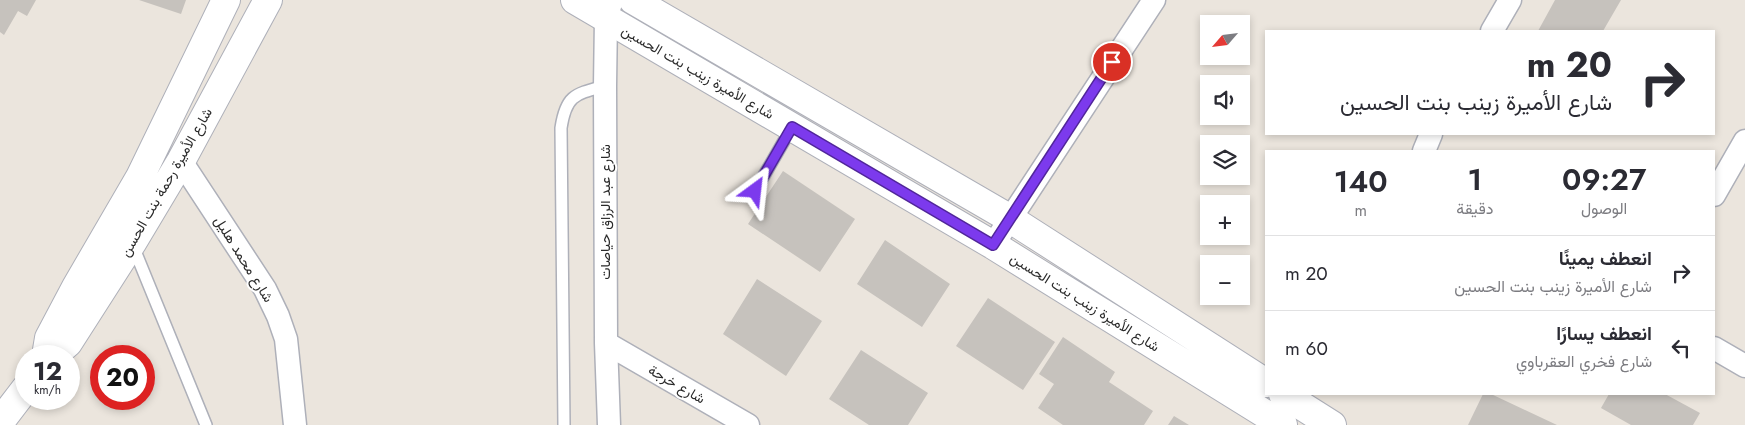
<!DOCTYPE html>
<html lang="ar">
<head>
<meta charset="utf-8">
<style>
	:root { --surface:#fff; --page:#f7f7f7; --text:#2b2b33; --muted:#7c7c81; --line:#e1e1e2 }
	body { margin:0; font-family:Jost,Vazirmatn,sans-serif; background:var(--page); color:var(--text); direction:rtl; height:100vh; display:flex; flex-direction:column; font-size:19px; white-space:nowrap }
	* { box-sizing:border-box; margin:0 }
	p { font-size:16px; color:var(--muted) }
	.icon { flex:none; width:28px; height:28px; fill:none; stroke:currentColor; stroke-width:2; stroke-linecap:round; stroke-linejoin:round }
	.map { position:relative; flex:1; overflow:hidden; direction:ltr }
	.side { position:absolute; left:1265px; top:150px; width:450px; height:245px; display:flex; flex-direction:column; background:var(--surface); border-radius:0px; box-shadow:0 2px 8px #0003; direction:rtl }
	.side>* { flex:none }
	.top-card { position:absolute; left:1265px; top:30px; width:450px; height:105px; border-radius:0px; box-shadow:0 2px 8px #0003; direction:rtl; background:#fff; color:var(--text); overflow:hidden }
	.needle { width:32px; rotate:242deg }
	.tools { position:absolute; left:1200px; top:15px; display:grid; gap:10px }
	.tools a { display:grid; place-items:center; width:50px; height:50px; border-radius:0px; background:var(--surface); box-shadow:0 2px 8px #0003; font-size:25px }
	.speed { position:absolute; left:15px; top:345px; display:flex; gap:10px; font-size:25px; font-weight:700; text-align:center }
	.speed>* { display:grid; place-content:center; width:65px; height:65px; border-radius:50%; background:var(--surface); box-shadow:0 2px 8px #0003; line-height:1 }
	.speed small { font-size:12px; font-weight:400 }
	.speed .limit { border:8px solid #d22; background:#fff; color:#111 }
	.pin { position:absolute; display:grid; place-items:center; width:42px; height:42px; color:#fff; margin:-21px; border:2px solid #fff; border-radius:50%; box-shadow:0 1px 5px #0007 }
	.me { position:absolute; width:55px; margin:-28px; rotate:30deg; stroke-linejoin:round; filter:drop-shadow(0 0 4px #0008) }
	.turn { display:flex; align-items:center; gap:18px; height:105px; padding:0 20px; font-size:22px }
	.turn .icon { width:65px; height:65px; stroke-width:2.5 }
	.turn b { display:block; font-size:35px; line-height:42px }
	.eta { display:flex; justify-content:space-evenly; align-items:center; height:85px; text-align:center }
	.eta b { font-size:30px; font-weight:600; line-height:35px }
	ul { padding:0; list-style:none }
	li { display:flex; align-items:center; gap:15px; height:75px; padding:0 20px; border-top:1px solid var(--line) }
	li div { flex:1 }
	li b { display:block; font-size:19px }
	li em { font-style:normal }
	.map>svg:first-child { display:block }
	.building { fill:#c6c2bd }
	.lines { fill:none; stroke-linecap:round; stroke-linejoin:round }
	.lane-casing { stroke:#aeb0b9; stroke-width:14 }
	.street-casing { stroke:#aeb0b9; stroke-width:25 }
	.secondary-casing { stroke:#aeb0b9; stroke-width:30 }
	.lane { stroke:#fff; stroke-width:11 }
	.street { stroke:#fff; stroke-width:22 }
	.secondary { stroke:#fff; stroke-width:28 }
	.route-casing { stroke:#51269a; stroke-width:12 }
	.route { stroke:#7c3aed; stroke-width:9 }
	.labels { text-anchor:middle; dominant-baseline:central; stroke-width:4; stroke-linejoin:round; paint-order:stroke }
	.street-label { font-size:14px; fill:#2a2a2a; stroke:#fff }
</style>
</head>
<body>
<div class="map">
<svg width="1745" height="425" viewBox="0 0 1745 425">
	<rect width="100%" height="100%" fill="#ebe5dd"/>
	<path class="building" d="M0 0H36L27 16 18 11 4 35 0 32Z
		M139 0H186L181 14Z
		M1555 0H1621L1603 31H1538Z
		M783 171 855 219 820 272 748 224Z
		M885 240 950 284 922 327 857 284Z
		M757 279 822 321 786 376 723 334Z
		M988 298 1055 342 1023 390 956 346Z
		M1063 337 1115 372 1109 382 1153 411 1144 425H1063L1038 408 1054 384 1039 374Z
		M861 350 928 393 908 425H869L829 399Z
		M1483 394H1491L1557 425H1468Z
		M1609 394H1665L1700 413 1693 425H1631L1601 408Z
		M1174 416 1189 425H1168Z"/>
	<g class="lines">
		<g class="lane-casing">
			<path id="lane" d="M755 191 792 127
				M133 246 206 425
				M564 425 561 128C566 95 575 94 605 86"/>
		</g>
		<g class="street-casing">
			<path id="street" d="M1492 31 1510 0
				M1424 151 1431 134
				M181 161 265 289 278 316 286 339 295 425
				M1714 195 1745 141
				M993 245 1154 0
				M606 343 748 425
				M1714 348 1745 366
				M609 425 606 343 605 86 606 18 612 0"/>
		</g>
		<g class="secondary-casing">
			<path id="secondary" d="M575 0 993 245 1283 425
				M633 0 1009 218 1266 383
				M46 356 49 338 76 287 140 177 226 0
				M53 356 68 343 132 243 181 161 268 0
				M1283 394 1332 425
				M0 422 26 388"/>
		</g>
		<use href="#lane" class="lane"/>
		<use href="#street" class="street"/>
		<use href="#secondary" class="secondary"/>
	</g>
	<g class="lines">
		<g class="route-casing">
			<path id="route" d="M755 191 792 127 993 245 1112 62"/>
		</g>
		<use href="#route" class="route"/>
	</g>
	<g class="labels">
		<g class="street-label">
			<text transform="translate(698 72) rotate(30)">شارع الأميرة زينب بنت الحسين</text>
			<text transform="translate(166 182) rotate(-60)">شارع الأميرة رحمة بنت الحسن</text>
			<text transform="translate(605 212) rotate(-90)">شارع عبد الرزاق حياصات</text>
			<text transform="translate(244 259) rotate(58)">شارع محمد هليل</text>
			<text transform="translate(1085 302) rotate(32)">شارع الأميرة زينب بنت الحسين</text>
			<text transform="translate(677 384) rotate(30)">شارع خرجة</text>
		</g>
	</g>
</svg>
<div class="tools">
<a><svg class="needle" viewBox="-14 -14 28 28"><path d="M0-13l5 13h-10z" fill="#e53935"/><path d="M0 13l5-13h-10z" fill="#7c7c81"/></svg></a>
<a><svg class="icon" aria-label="sound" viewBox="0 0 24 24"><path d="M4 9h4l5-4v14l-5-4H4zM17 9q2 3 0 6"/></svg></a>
<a><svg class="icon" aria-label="layers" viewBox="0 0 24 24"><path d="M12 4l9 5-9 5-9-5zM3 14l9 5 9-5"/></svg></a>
<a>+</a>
<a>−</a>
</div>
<div class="speed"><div>12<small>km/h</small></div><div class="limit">20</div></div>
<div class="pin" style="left:1112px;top:62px;background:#d93025"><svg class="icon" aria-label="arrive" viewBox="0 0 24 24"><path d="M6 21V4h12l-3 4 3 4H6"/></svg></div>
<svg class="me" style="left:755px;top:191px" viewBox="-20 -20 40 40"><path d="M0-17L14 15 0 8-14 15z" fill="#7c3aed" stroke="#fff" stroke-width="4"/></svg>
<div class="top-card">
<div class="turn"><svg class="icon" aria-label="right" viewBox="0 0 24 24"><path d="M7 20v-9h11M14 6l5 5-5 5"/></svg><div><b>20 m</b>شارع الأميرة زينب بنت الحسين</div></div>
</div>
<section class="side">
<div class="eta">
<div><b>09:27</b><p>الوصول</p></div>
<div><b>1</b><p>دقيقة</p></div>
<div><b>140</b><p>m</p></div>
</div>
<ul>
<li><svg class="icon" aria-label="right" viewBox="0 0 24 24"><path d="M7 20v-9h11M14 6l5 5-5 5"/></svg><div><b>انعطف يمينًا</b><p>شارع الأميرة زينب بنت الحسين</p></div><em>20 m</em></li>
<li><svg class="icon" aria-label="left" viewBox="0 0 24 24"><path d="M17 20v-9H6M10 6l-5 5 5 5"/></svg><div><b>انعطف يسارًا</b><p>شارع فخري العقرباوي</p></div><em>60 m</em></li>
</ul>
</section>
</div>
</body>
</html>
